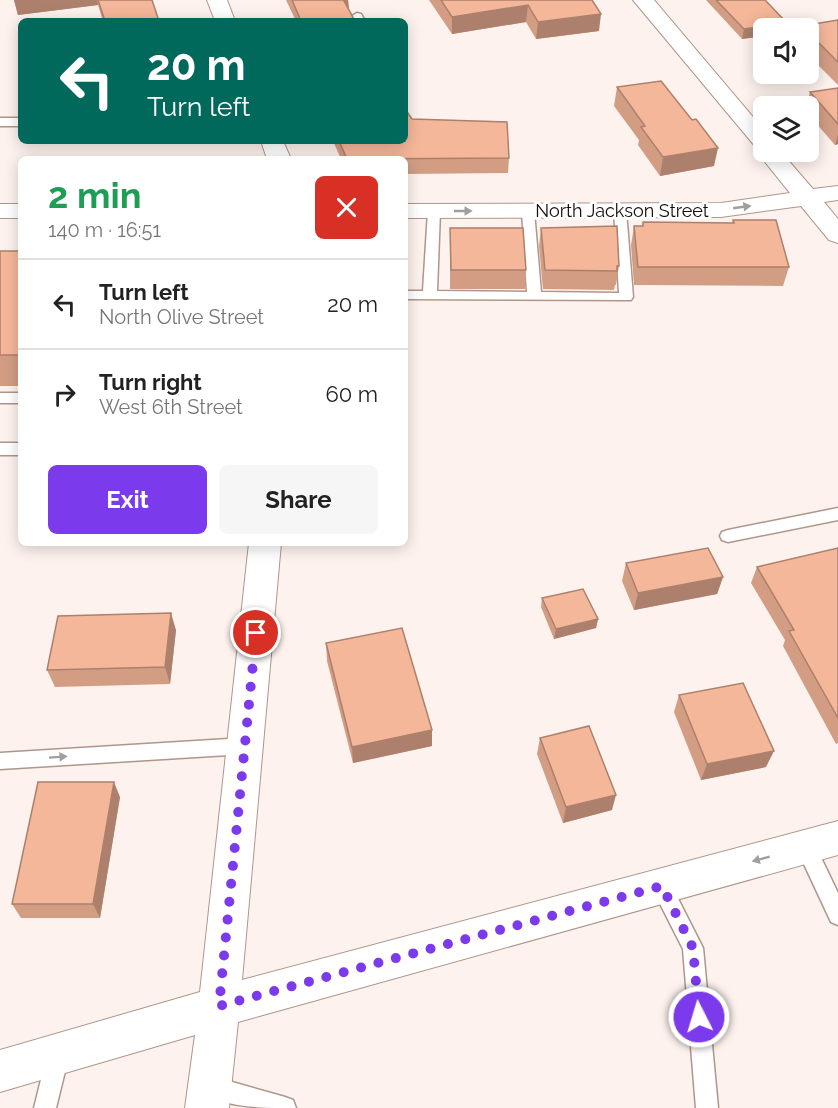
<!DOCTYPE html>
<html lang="en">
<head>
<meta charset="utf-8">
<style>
	:root { --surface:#fff; --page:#f6f6f6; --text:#222; --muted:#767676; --line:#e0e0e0; --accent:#7c3aed }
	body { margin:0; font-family:Raleway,sans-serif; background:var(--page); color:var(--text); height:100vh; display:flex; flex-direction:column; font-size:22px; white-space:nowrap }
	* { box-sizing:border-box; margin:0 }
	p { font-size:20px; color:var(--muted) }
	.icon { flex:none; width:33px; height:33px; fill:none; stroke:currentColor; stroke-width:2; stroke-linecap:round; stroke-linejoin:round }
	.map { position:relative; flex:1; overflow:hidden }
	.panel { position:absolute; left:18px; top:156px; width:390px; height:390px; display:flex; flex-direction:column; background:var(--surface); border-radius:9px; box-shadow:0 3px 15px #0003 }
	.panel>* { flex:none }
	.hud { position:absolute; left:18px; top:18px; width:390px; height:126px; border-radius:9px; box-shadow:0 3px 15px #0003; background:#00695c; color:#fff; overflow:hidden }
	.controls { position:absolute; left:753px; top:18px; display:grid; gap:12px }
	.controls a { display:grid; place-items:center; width:66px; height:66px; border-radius:9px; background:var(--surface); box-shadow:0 3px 15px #0003; font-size:30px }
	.pin { position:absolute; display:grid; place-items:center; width:51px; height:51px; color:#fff; margin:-26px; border:3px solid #fff; border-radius:50%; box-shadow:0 2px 6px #0007 }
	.me { position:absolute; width:66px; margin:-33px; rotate:355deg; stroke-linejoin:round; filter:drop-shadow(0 0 4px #0008) }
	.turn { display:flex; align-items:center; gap:21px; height:126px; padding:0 30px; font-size:27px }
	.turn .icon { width:78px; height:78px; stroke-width:2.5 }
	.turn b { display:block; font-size:42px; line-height:51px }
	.round { display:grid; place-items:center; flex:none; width:63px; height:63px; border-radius:9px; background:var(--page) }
	.headline { display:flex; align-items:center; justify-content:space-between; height:102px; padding:0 30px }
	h1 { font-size:36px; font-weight:700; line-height:45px; color:#1e9e55 }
	.button { display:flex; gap:12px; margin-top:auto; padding:12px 30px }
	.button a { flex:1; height:69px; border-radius:9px; background:var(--accent); color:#fff; font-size:24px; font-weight:700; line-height:69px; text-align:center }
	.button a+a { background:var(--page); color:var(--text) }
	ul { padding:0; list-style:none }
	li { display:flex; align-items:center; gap:18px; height:90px; padding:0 30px; border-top:2px solid var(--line) }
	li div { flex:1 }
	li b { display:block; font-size:22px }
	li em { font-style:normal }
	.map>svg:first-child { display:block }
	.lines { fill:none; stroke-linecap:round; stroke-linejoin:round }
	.lane-casing { stroke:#af968b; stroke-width:3 }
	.street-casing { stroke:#af968b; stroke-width:2 }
	.lane { fill:#fff; fill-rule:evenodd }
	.street { fill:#fff; fill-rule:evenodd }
	.wall { fill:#d39d84 }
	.shaded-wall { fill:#ac806c }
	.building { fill:#f5b79a; stroke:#ac806c; stroke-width:1.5 }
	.oneway { fill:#a29e9d }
	.route { stroke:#7c3aed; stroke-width:10; stroke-dasharray:0 18 }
	.labels { text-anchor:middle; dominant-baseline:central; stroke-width:6; stroke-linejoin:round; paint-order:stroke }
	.far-street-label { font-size:18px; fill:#160d09; stroke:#fff }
</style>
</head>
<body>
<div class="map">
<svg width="838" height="1108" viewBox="0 0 838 1108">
	<rect width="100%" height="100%" fill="#fdf2ed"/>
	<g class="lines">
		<g class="lane-casing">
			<path id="lane" d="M357 13 361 14 365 21H355L352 16Z
				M0 118H21V126H0Z
				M620 206 626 210 633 297 631 300 405 299V291H423L428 211 434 207 440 211 437 291 527 292 522 211 528 207 534 211 541 292 619 293 614 210Z
				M0 393H21V403H0Z
				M0 443H21V455H0Z
				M838 508V520L728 542 722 540 720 536 722 532 728 530Z
				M245 738 252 740 254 746 252 752 245 754 0 769V753Z
				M806 838 813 841 838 893V925L831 922 796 847 799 841Z
				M661 876 668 879 703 948 718 1108H696L683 949 651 886 654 879Z
				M58 1044 66 1047 69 1055 56 1108H34L47 1055 50 1047Z
				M211 1076 285 1097 293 1100 296 1108C262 1108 235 1108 203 1095L200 1087 203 1079Z"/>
		</g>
		<g class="street-casing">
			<path id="street" d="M207 0H227L235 21H215Z
				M633 0H654L764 130V152H781L813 189 838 186V200L824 202 838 219V243L829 240 801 206 721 217 405 218V204L721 203 790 193 761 157 759 151Z
				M261 141H283L291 159H267Z
				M0 204H21V218H0Z
				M249 543H281L242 980 838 821V855L238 1022 229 1108H185L195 1035 0 1092V1050L200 992Z"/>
		</g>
		<use href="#lane" class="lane"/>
		<use href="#street" class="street"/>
	</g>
	<path class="wall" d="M14 0H152L159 21H103L98 5 18 15Z
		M286 0H348L349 9 355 21H296Z
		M429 0H592L599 31 536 39 526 22 452 34Z
		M706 0H765L764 36 742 39Z
		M838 20V85L808 55V28H802V26Z
		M617 87 714 166 660 176 638 145 639 140 614 106Z
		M838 88V144L835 145 808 114V106H806L810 92Z
		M412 119 509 158 508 173 405 174V159H341L333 141H405Z
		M733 220 789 267 783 286 634 285 631 245 634 226H642L643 222 732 223Z
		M450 228 526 270 525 289H450Z
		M541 228 619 266 616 285H615L614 290 543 289 539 246Z
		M0 251H21V386H0Z
		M838 548V743L836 744 783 646 785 640 751 583 757 567Z
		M626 563 723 577 717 594 634 610 622 581Z
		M542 598 598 619 596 628 554 639 541 607Z
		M176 630 170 684 55 687 47 670Z
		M326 643 432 746 353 763 327 661Z
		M679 695 766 767 701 780 674 712Z
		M540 738 612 810 563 823 537 754Z
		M120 797 100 918H21L12 904Z"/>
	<path class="shaded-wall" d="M14 0H97L98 5 18 15Z
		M344 0H348L349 9Z
		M528 5 526 22 452 34V17Z
		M601 14 599 31 536 39 538 22Z
		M787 23 786 28H764V36L742 39 744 29Z
		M838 134V144L835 145Z
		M718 148 714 166 660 176 663 157Z
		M723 577 717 594 634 610 638 593Z
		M171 613 176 630 170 684 165 667Z
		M598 619 596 628 554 639 556 629Z
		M432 730V746L353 763 352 747Z
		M774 751 766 767 701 780 707 764Z
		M114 782 120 797 100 918 93 904Z
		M616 795 612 810 563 823 566 807Z"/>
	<path class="building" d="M98 0H152L159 21H105Z
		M292 0H346L344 1 355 21H301Z
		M441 0H592L601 14 538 22 528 5 452 17Z
		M716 0H765L787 23 744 29Z
		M838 20V62L808 32V28H805L802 26Z
		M661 81 692 120 696 119 718 148 663 157 641 127 645 126 617 87Z
		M838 88V124L810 92Z
		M405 109 412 119 507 122 509 158 347 159 339 141H405Z
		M733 220H776L789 267H638L634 226H643V222L734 223Z
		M617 226 619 266H617V271L545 270 541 228Z
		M450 228H523L526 270H451Z
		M0 251H21V355H0Z
		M708 548 723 577 638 593 626 563Z
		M838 548V718L789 631 794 630 757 567Z
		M583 589 598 619 556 629 542 598Z
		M171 613 165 667 47 670 58 616Z
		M402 628 432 730 352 747 326 643Z
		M743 683 774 751 707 764 679 695Z
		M589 726 616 795 566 807 540 738Z
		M38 782H114L93 904H12Z"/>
	<defs><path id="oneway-solid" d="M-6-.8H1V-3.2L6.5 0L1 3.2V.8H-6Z" transform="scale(1.5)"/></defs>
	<g class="oneway">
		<use href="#oneway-solid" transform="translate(742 207) rotate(-8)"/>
		<use href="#oneway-solid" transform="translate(463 211)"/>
		<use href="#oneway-solid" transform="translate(58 757) rotate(-4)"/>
		<use href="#oneway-solid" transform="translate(761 859) rotate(165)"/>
	</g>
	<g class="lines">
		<path class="route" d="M256 633 219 1006 662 886 693 948 699 1017"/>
	</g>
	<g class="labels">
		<g class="far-street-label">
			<text x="622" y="210">North Jackson Street</text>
		</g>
	</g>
</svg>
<div class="controls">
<a><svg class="icon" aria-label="sound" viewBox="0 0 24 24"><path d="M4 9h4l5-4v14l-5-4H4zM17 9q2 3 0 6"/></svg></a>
<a><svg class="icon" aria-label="layers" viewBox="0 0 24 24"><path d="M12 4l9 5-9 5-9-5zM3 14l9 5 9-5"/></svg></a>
</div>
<div class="pin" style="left:256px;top:633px;background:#d93025"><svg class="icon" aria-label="arrive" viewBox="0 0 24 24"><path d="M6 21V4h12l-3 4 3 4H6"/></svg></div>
<svg class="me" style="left:699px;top:1017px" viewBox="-20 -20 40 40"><circle r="17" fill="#7c3aed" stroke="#fff" stroke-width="3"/><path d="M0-11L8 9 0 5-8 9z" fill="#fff"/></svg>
<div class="hud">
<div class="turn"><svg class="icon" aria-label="left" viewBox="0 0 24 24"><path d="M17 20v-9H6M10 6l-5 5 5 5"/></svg><div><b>20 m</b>Turn left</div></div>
</div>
<section class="panel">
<div class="headline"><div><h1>2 min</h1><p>140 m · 16:51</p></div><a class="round" style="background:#d93025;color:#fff"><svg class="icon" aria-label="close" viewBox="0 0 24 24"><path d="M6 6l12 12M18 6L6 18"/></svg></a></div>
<ul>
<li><svg class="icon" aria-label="left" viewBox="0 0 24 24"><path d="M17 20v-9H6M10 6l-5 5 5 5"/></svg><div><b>Turn left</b><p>North Olive Street</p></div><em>20 m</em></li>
<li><svg class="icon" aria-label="right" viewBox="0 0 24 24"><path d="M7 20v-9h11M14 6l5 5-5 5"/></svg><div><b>Turn right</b><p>West 6th Street</p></div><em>60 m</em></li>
</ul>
<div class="button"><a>Exit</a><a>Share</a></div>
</section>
</div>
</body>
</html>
